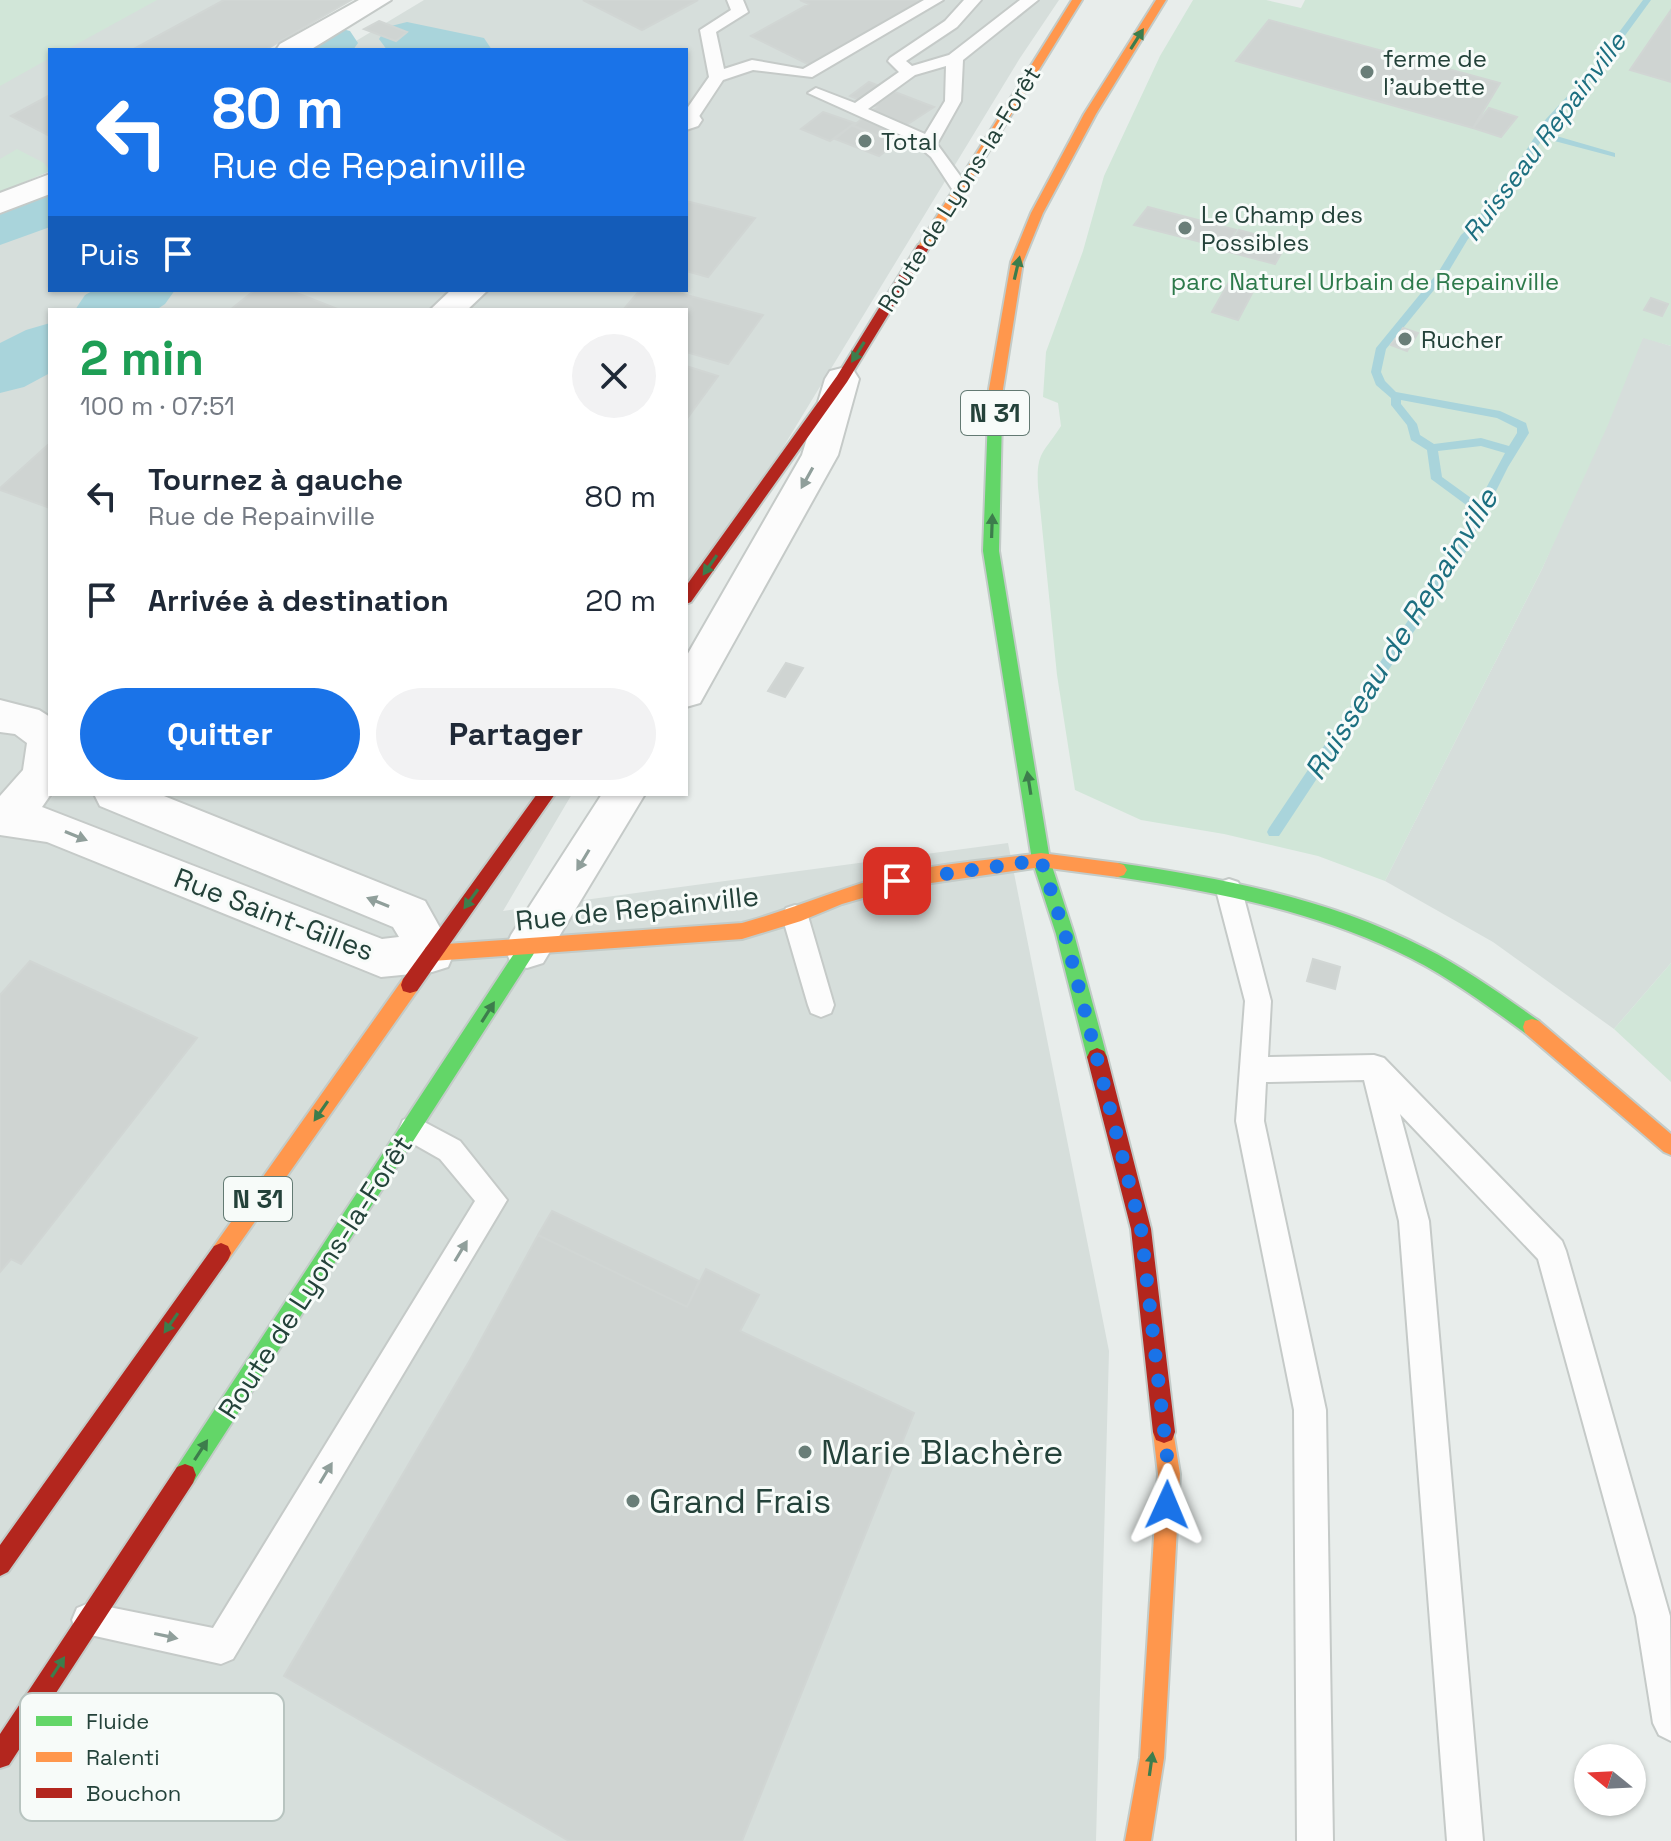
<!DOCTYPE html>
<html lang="fr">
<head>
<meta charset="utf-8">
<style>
	:root { --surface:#fff; --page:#f2f2f3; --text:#1f2937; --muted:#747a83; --accent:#1a73e8 }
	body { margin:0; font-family:"Space Grotesk",sans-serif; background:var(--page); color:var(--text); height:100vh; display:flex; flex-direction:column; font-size:30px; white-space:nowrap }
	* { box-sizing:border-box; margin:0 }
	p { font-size:26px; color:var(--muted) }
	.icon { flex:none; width:44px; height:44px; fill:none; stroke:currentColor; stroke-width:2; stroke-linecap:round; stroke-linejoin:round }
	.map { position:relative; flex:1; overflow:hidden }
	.drawer { position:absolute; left:48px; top:308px; width:640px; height:488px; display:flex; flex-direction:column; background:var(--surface); border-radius:0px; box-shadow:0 2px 6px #0004 }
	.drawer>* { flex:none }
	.banner { position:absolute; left:48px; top:48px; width:640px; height:244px; border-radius:0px; box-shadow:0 2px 6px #0004; background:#1a73e8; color:#fff; overflow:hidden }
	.needle { width:52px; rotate:288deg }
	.fabs { position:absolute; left:1574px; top:1744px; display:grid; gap:16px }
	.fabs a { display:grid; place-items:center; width:72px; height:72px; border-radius:50%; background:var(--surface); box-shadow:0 2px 6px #0004; font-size:40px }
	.pin { position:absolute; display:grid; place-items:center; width:68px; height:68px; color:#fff; margin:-34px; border-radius:16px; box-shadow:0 4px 12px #0006 }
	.me { position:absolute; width:88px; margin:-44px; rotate:1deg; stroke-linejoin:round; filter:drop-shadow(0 0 6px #0008) }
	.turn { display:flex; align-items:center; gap:28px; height:168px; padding:0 32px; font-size:36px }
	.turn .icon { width:104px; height:104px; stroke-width:2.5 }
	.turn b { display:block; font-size:56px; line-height:68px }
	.then { display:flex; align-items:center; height:76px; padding:0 32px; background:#0003; gap:16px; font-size:30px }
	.round { display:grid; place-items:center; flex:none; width:84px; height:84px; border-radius:42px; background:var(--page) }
	.head { display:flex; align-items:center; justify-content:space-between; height:136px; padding:0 32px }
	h1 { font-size:48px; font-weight:700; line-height:60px; color:#1e9e55 }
	.primary-button { display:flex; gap:16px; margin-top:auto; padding:16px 32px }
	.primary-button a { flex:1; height:92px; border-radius:48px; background:var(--accent); color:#fff; font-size:32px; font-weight:700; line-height:92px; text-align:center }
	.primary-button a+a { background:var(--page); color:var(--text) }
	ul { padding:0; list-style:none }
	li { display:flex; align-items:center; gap:24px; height:104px; padding:0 32px }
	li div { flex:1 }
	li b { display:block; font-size:30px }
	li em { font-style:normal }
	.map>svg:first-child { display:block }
	.built { fill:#d6dedb }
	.green { fill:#d1e6d8 }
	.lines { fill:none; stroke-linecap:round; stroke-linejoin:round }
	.stream { fill:#a9d4db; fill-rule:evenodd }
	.river { fill:#a9d4db; fill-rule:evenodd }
	.building { fill:#cfd4d2; stroke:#d1d6d4; stroke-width:2 }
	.lane-casing { stroke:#c5cac8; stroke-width:4 }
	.street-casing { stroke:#c5cac8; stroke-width:4 }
	.fast-casing { stroke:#c3cbc8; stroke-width:4 }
	.slow-casing { stroke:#c3cbc8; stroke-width:4 }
	.jam-casing { stroke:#c3cbc8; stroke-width:4 }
	.lane { fill:#fcfcfc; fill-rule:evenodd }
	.street { fill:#fcfcfc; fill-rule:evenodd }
	.fast { fill:#63d668; fill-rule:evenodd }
	.slow { fill:#ff974d; fill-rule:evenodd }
	.jam { fill:#b3261e; fill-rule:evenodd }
	.oneway { fill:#3d7d4c }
	.oneway2 { fill:#909f9b }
	.route { stroke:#1a73e8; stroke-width:14; stroke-dasharray:0 25.2 }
	.poi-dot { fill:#697e78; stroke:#f7fbf9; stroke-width:3 }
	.labels { text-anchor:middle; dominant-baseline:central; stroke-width:6; stroke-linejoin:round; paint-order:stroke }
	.far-poi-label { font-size:24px; fill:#24423a; stroke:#f7fbf9; text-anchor:start }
	.far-street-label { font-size:24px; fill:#24423a; stroke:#f7fbf9 }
	.far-park-label { font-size:24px; fill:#2d7a4b; stroke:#f7fbf9 }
	.far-water-label { font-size:26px; font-style:italic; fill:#1c6f80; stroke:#f7fbf9 }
	.shield { fill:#f7fbf9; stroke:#637a73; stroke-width:2 }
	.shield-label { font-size:26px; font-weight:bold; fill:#24423a }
	.street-label { font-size:28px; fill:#24423a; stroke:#f7fbf9 }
	.water-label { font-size:30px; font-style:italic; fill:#1c6f80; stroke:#f7fbf9 }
	.near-poi-label { font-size:34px; fill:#24423a; stroke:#f7fbf9; text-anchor:start }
	.key { fill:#f7fbf9; stroke:#b8c4c0; stroke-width:2 }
	.key-label { font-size:22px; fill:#24423a }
</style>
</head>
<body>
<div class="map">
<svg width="1671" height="1841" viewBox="0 0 1671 1841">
	<rect width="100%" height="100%" fill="#e8edeb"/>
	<path class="built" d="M0 0H351L265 50H50V171L0 192Z
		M424 0H1059L1020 58 686 607V310H50V794H572L503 911 1008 843 1109 1351 1096 1841H0V238L50 218V290H686V50H341Z
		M1643 337 1671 346V963L1614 1029 1493 942 1385 881 1542 569Z"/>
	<path class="green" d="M0 0H157L66 50H50V58L0 86Z
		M1193 0H1266L1301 8 1305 0H1671V346L1643 338 1607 427 1542 569 1385 881 1318 856 1224 834 1141 820 1075 790 1057 675 1038 487C1036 451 1044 453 1061 426L1058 403 1043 397 1046 352 1083 251 1104 176 1160 56Z
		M17 149 44 163 50 171 0 192V159Z
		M1671 963V1082L1614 1029Z"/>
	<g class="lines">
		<path class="stream" d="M1643 0H1651L1594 78 1553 122 1546 133 1615 153V157L1543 138 1515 183 1506 191 1484 224 1468 239 1447 274 1386 349 1381 372 1385 381 1396 392 1500 411 1526 423 1529 433 1508 467 1463 557 1279 836H1269L1267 832 1269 828 1454 552 1473 513 1469 507 1431 479 1427 450 1411 440 1407 425 1391 405V398L1376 385 1371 372 1376 348 1439 271 1461 235 1477 220 1499 187 1508 179 1546 119 1588 74ZM1401 400 1497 418 1517 428V433L1509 446 1481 438 1434 444 1420 435 1417 424 1401 404ZM1481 446 1505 453 1478 503 1442 477 1438 451Z
			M407 36 411 39 398 50H389Z"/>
		<path class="river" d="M407 22 484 38 492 50H387L379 39 387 27Z
			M330 26 350 31 358 43 353 50H289L297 38Z
			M50 185V227L0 245V203Z
			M94 290H175L165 304 156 310H75L85 295Z
			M50 323V373L24 387 0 393V343L26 330Z"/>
	</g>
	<path class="building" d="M224 0H351L265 50H132Z
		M583 0H698L642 30Z
		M800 0H927L812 66 751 36 809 4Z
		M1671 10V82L1630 70Z
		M1269 20 1500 83 1473 128 1236 61Z
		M379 21 407 32 396 41 364 29Z
		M869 82 934 107 885 139 853 126 877 107 850 96Z
		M50 95V136L11 116Z
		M1489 108 1517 117 1501 137 1473 128Z
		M823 112 855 123 830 141 801 129Z
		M852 125 896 143 879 156 835 139Z
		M686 201 755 218 708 277 686 271Z
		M1148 207 1236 230 1225 248 1134 225Z
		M1239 230 1287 243 1275 264 1225 251Z
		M1232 277 1257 284 1238 320 1212 312Z
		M255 290H289L340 310H230Z
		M640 290H667L763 315 728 364 686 352V310H623Z
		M1651 298 1668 304 1662 316 1644 310Z
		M1403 328 1418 333 1407 351 1391 345Z
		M686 366 718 376 686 420Z
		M50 443V508L0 490V488Z
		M786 663 803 668 785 697 768 691Z
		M1313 959 1340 967 1335 989 1307 981Z
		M30 961 197 1038 21 1264 11 1259 0 1272V995Z
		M552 1211 699 1281 687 1307 538 1235Z
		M538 1235 687 1307 706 1269 759 1295 740 1331 914 1413 742 1841H569L284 1676 470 1360Z"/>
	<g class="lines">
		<g class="lane-casing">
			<path id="lane" d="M727 0H743L748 12 716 32 724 69 752 60 803 69 924 0H943L812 77 753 70 723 80 694 124 686 125V110L709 77 700 30 731 10Z
				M964 0H981L957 27 906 61 912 66 949 55 1020 0H1038L963 60 961 101 937 144 969 188 960 193 954 192 931 157 910 139 808 93 816 88 855 103 899 72 888 61 890 58 945 21ZM946 66 945 101 925 134 868 109 915 75Z
				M1229 879 1238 882 1242 890 1271 1001 1268 1057 1374 1055 1384 1058 1562 1241 1566 1251 1670 1616 1671 1741 1659 1735 1653 1723 1636 1616 1538 1259 1400 1114 1429 1221 1483 1841H1447L1399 1221 1364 1080 1266 1082 1264 1121 1326 1410 1333 1841H1297L1294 1410 1236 1121 1245 1001 1216 890 1220 882Z
				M795 905 804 908 808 916 834 1005 831 1013 821 1017 811 1013 808 1005 782 916 786 908Z
				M413 1116 460 1141 507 1200 233 1659 221 1664 77 1632 72 1620 77 1608 89 1603 213 1628 475 1201 440 1159 403 1138 399 1129 403 1120Z"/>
		</g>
		<g class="street-casing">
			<path id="street" d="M359 0H391L310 50H276L280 44Z
				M686 112 698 114 702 120 698 126 686 130Z
				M50 174V194L0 213V193Z
				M451 290H488L467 310H430Z
				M842 368 854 371 859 379 838 455 700 703 686 707V657L802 455 825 379 830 371Z
				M0 700 39 710 50 717 51 794 42 807 382 939 399 937 393 927 100 806 94 794H159L425 901 454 953 448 967 432 972 381 977 47 842 0 835V796L23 770 27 743 15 734 0 732Z
				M602 794H645L543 963 527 968 511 963 505 949 511 935Z"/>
		</g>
		<g class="fast-casing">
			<path id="fast" d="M995 411 1002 416 999 551 1050 860 1074 934 1107 1057 1104 1063 1097 1066 1090 1063 1087 1057 1056 934 1032 860 983 551 988 416Z
				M1118 863C1222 878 1331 899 1425 948 1465 968 1502 995 1539 1021L1541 1027 1539 1033 1532 1035 1525 1033C1484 1003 1442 972 1396 951 1309 910 1212 891 1118 877L1112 875 1109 870 1112 865Z
				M527 941 533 943 536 949 533 955 193 1483 185 1486 177 1483 174 1475 177 1467 521 943Z"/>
		</g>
		<g class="slow-casing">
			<path id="slow" d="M1072 0H1082L929 248 918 251 917 248Z
				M1156 0H1166L1096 114 1043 213 1023 262 1003 389 1002 416 995 421 990 419 989 389 1011 262 1031 213 1084 114Z
				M1041 853 1118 863 1124 865 1127 870 1124 875 1118 877 1041 867 897 888 842 904 801 921 742 939 432 961 426 959 423 953 426 947 432 945 742 923C794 909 842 887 894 874 942 863 993 860 1041 853Z
				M410 977 417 979 419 985 417 991 228 1260 221 1263 214 1260 211 1253 214 1246 403 979Z
				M1532 1019 1539 1021 1671 1134V1155L1664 1152 1525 1033 1523 1027 1525 1021Z
				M1164 1421 1172 1424 1180 1474 1164 1758 1151 1841H1125L1140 1758 1158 1474 1153 1432 1156 1424Z"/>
		</g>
		<g class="jam-casing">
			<path id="jam" d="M918 245 929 248 847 382 691 602 686 604V586L837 376Z
				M537 794H555L417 991 410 993 403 991 401 985 403 979Z
				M1097 1048 1104 1051 1107 1057 1151 1229 1175 1432 1172 1440 1164 1443 1156 1440 1153 1432 1131 1229 1087 1057 1090 1051Z
				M221 1243 228 1246 231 1253 228 1260 8 1572 0 1576V1545L214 1246Z
				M185 1464 193 1467 196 1475 193 1483 9 1765 0 1768V1734L177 1467Z"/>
		</g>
		<use href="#lane" class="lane"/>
		<use href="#street" class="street"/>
		<use href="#fast" class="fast"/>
		<use href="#slow" class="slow"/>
		<use href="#jam" class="jam"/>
	</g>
	<defs><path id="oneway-solid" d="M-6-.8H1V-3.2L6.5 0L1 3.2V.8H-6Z" transform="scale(2)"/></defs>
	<g class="oneway">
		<use href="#oneway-solid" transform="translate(1137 39) rotate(-58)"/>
		<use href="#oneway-solid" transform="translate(1017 268) rotate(-77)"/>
		<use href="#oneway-solid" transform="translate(858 352) rotate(122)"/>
		<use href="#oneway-solid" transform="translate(992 526) rotate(-88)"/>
		<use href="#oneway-solid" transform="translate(710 565) rotate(125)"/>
		<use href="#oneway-solid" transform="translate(1029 783) rotate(-99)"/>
		<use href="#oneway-solid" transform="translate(471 899) rotate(126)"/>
		<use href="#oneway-solid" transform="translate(488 1012) rotate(-58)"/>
		<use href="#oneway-solid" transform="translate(321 1111) rotate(125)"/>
		<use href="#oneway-solid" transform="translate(171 1323) rotate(125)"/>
		<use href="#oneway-solid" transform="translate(201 1450) rotate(-57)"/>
		<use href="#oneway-solid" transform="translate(58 1667) rotate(-57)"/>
		<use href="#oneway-solid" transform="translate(1151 1764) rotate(-82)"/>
	</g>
	<g class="oneway2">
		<use href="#oneway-solid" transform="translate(807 478) rotate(119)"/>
		<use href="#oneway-solid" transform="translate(76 836) rotate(22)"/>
		<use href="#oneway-solid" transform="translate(583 860) rotate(121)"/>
		<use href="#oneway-solid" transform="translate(378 902) rotate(-158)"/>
		<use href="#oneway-solid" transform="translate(461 1251) rotate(-59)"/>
		<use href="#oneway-solid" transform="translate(326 1473) rotate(-59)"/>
		<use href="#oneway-solid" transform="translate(166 1636) rotate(12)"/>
	</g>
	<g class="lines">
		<path class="route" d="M897 881 1041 860 1065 934 1141 1229 1169 1474 1167 1505"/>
	</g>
	<g class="poi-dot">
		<circle cx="1367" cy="72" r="8"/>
		<circle cx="865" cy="141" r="8"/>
		<circle cx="1185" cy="228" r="8"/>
		<circle cx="1405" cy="339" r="8"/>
		<circle cx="805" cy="1452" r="8"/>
		<circle cx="633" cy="1501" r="8"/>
	</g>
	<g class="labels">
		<g class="far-poi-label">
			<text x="1383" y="58">ferme de<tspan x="1383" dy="28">l'aubette</tspan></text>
			<text x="881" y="141">Total</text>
			<text x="1201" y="214">Le Champ des<tspan x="1201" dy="28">Possibles</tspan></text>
			<text x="1421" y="339">Rucher</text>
		</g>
		<g class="far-street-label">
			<text transform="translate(959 189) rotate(-58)">Route de Lyons-la-Forêt</text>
		</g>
		<g class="far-park-label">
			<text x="1365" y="281">parc Naturel Urbain de Repainville</text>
		</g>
		<g class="far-water-label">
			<text transform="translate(1544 137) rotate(-53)">Ruisseau Repainville</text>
		</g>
		<g class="shield">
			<rect x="961" y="391" width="68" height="44" rx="6"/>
			<rect x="224" y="1177" width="68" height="44" rx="6"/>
		</g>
		<g class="shield-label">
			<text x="995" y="413">N 31</text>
			<text x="258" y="1199">N 31</text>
		</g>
		<g class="street-label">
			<text transform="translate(637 908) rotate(-6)">Rue de Repainville</text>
			<text transform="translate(274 914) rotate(21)">Rue Saint-Gilles</text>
			<text transform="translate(315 1277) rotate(-57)">Route de Lyons-la-Forêt</text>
		</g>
		<g class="water-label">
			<text transform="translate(1401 634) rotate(-58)">Ruisseau de Repainville</text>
		</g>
		<g class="near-poi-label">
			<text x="821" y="1452">Marie Blachère</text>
			<text x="649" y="1501">Grand Frais</text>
		</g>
	</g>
	<rect x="20" y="1693" width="264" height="128" rx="12" class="key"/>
	<rect x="36" y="1716" width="36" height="10" fill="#63d668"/>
	<rect x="36" y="1752" width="36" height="10" fill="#ff974d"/>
	<rect x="36" y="1788" width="36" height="10" fill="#b3261e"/>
	<g class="key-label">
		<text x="86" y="1729">Fluide</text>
		<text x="86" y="1765">Ralenti</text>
		<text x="86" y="1801">Bouchon</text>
	</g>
</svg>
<div class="fabs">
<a><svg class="needle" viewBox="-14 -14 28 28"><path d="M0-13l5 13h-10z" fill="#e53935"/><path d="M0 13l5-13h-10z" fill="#747a83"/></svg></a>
</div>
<div class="pin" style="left:897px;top:881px;background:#d93025"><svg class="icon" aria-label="arrive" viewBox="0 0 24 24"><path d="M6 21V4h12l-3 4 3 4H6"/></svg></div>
<svg class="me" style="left:1167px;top:1505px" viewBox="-20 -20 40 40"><path d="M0-17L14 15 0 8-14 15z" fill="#1a73e8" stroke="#fff" stroke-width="4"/></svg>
<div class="banner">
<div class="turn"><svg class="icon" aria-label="left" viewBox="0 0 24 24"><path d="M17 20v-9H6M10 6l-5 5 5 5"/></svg><div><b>80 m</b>Rue de Repainville</div></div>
<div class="then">Puis<svg class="icon" aria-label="arrive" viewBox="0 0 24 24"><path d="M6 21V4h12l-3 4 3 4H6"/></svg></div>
</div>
<section class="drawer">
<div class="head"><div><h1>2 min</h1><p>100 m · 07:51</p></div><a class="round"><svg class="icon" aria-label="close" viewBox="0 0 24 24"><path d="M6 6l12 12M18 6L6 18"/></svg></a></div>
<ul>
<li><svg class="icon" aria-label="left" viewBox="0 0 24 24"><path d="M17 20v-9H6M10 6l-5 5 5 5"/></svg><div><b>Tournez à gauche</b><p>Rue de Repainville</p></div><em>80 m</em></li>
<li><svg class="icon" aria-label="arrive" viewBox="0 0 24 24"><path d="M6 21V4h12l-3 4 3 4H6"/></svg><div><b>Arrivée à destination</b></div><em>20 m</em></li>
</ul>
<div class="primary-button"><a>Quitter</a><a>Partager</a></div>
</section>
</div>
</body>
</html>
